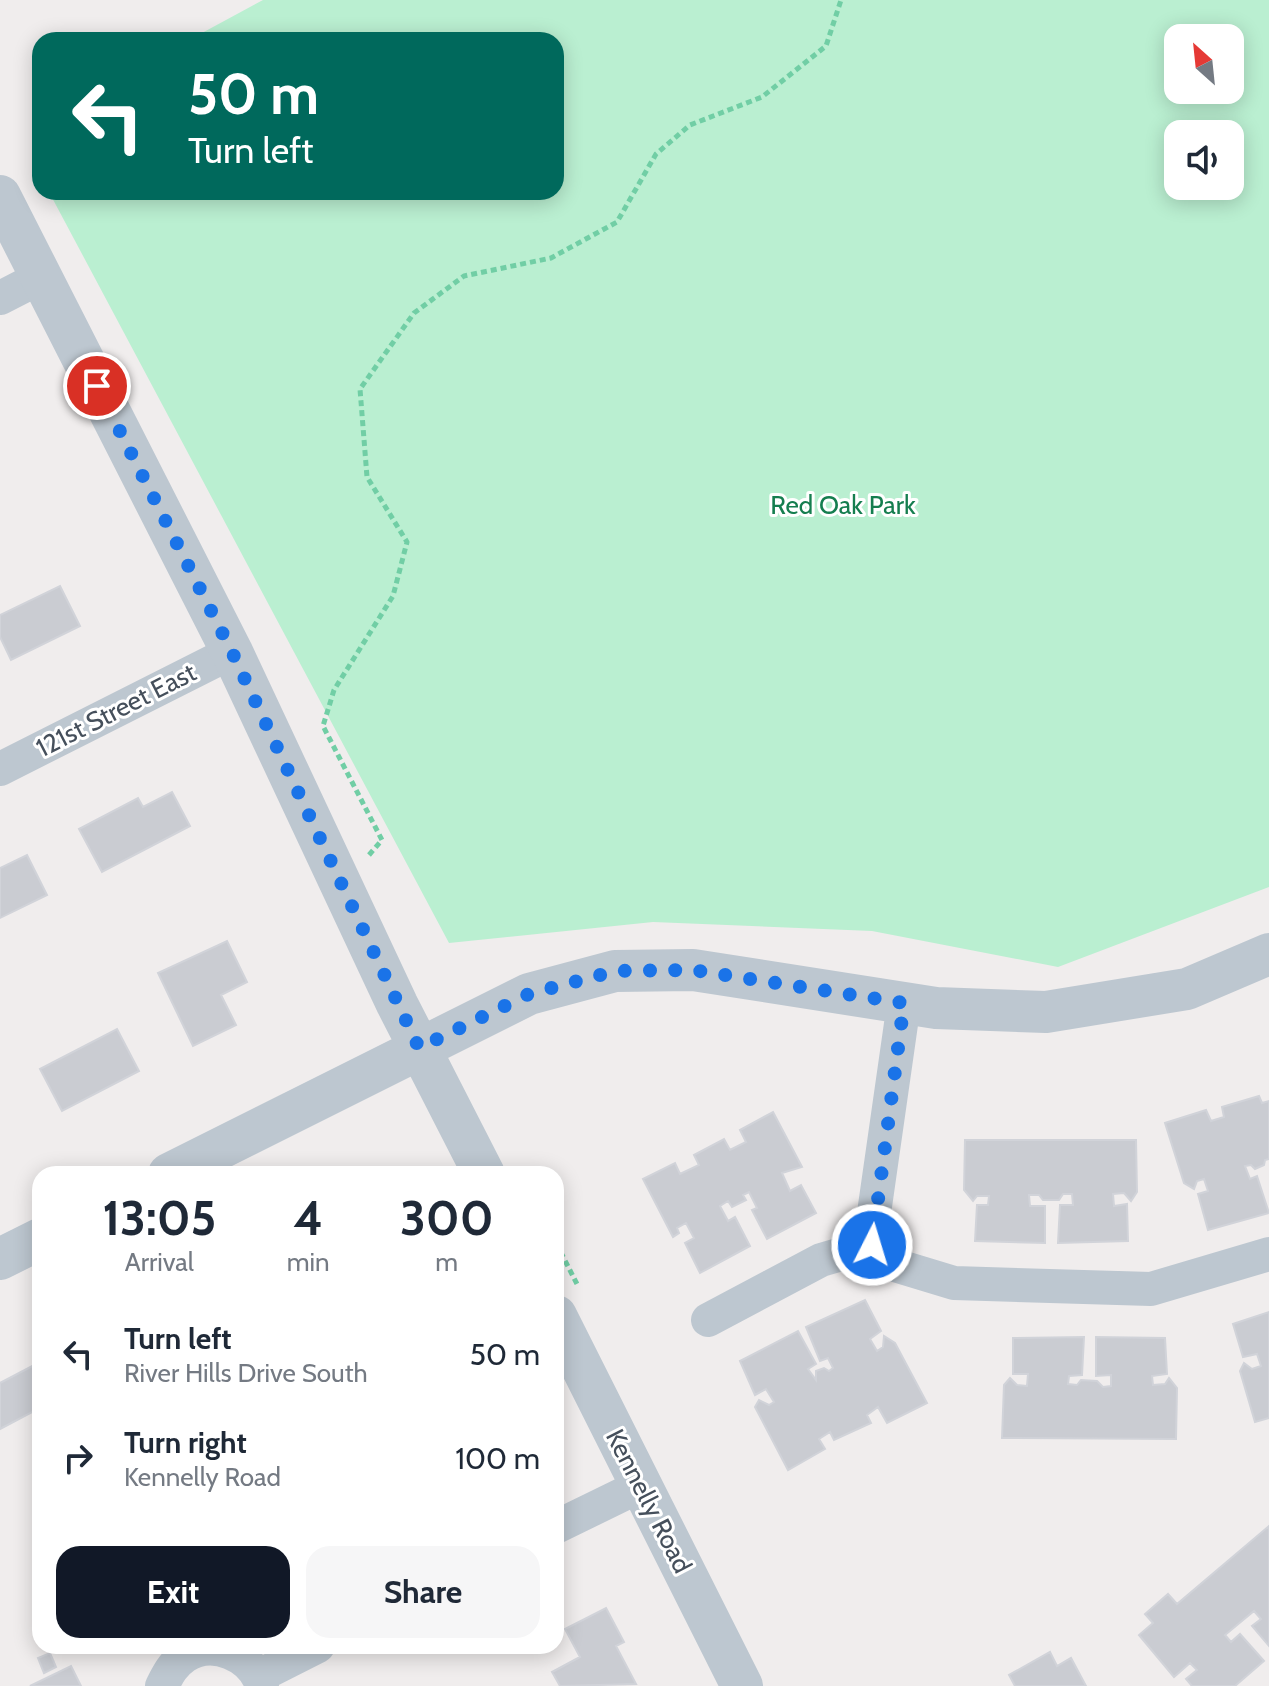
<!DOCTYPE html>
<html lang="en">
<head>
<meta charset="utf-8">
<style>
	:root { --surface:#fff; --page:#f6f6f7; --text:#1f2937; --muted:#747a83; --accent:#111827 }
	body { margin:0; font-family:Cabin,sans-serif; background:var(--page); color:var(--text); height:100vh; display:flex; flex-direction:column; font-size:30px; white-space:nowrap }
	* { box-sizing:border-box; margin:0 }
	p { font-size:26px; color:var(--muted) }
	.icon { flex:none; width:44px; height:44px; fill:none; stroke:currentColor; stroke-width:2; stroke-linecap:round; stroke-linejoin:round }
	.map { position:relative; flex:1; overflow:hidden }
	.details { position:absolute; left:32px; top:1166px; width:532px; height:488px; display:flex; flex-direction:column; background:var(--surface); border-radius:24px; box-shadow:0 4px 20px #0003 }
	.details>* { flex:none }
	.banner { position:absolute; left:32px; top:32px; width:532px; height:168px; border-radius:24px; box-shadow:0 4px 20px #0003; background:#00695c; color:#fff; overflow:hidden }
	.needle { width:52px; rotate:333deg }
	.controls { position:absolute; left:1164px; top:24px; display:grid; gap:16px }
	.controls a { display:grid; place-items:center; width:80px; height:80px; border-radius:16px; background:var(--surface); box-shadow:0 4px 20px #0003; font-size:40px }
	.pin { position:absolute; display:grid; place-items:center; width:68px; height:68px; color:#fff; margin:-34px; border:4px solid #fff; border-radius:50%; box-shadow:0 2px 8px #0007 }
	.me { position:absolute; width:88px; margin:-44px; rotate:5deg; stroke-linejoin:round; filter:drop-shadow(0 0 6px #0008) }
	.turn { display:flex; align-items:center; gap:28px; height:168px; padding:0 24px; font-size:36px }
	.turn .icon { width:104px; height:104px; stroke-width:2.5 }
	.turn b { display:block; font-size:56px; line-height:68px }
	.eta { display:flex; justify-content:space-evenly; align-items:center; height:136px; text-align:center }
	.eta b { font-size:48px; font-weight:700; line-height:56px }
	.action { display:flex; gap:16px; margin-top:auto; padding:16px 24px }
	.action a { flex:1; height:92px; border-radius:24px; background:var(--accent); color:#fff; font-size:32px; font-weight:700; line-height:92px; text-align:center }
	.action a+a { background:var(--page); color:var(--text) }
	ul { padding:0; list-style:none }
	li { display:flex; align-items:center; gap:24px; height:104px; padding:0 24px }
	li div { flex:1 }
	li b { display:block; font-size:30px }
	li em { font-style:normal }
	.map>svg:first-child { display:block }
	.green { fill:#baefd1; fill-rule:evenodd }
	.building { fill:#caccd2; stroke:#d1d3d9; stroke-width:2 }
	.lines { fill:none; stroke-linecap:round; stroke-linejoin:round }
	.path { stroke:#71cea5; stroke-width:5; stroke-dasharray:6 4; stroke-linecap:butt }
	.minor { stroke:#bdc7d0; stroke-width:34 }
	.tertiary { stroke:#bdc7d0; stroke-width:42 }
	.route { stroke:#1a73e8; stroke-width:14; stroke-dasharray:0 25.2 }
	.labels { text-anchor:middle; dominant-baseline:central; stroke-width:6; stroke-linejoin:round; paint-order:stroke }
	.park-label { font-size:26px; fill:#157e4f; stroke:#fff }
	.street-label { font-size:26px; fill:#454f5b; stroke:#fff }
</style>
</head>
<body>
<div class="map">
<svg width="1269" height="1686" viewBox="0 0 1269 1686">
	<rect width="100%" height="100%" fill="#f0eded"/>
	<path class="green" d="M263 0H1269V887L1058 967 872 931 653 922 449 943 49 192H556V40H189ZM1230 38V90H1178V38ZM1178 134H1230V186H1178Z"/>
	<path class="building" d="M60 586 80 626 11 660 0 637V615Z
		M172 792 190 826 102 872 79 829 138 798 143 807Z
		M27 855 47 895 0 918V868Z
		M227 941 247 982 221 995 236 1025 193 1046 158 973Z
		M117 1029 139 1071 62 1111 40 1069Z
		M1259 1096 1262 1103 1269 1101V1159L1265 1160 1264 1165 1255 1169 1251 1165 1245 1166 1250 1179 1257 1176 1269 1213 1208 1230 1198 1194 1208 1191 1204 1179 1197 1181 1194 1189 1184 1183 1165 1123 1206 1110 1211 1121 1224 1117 1222 1107Z
		M773 1112 802 1167 782 1173 790 1191 801 1185 816 1213 767 1239 752 1210 757 1208 749 1192 743 1195 746 1200 732 1207 728 1201 720 1206 728 1221 735 1217 750 1246 700 1273 685 1243 694 1238 686 1223 677 1228 679 1233 673 1237 643 1179 675 1163 680 1174 699 1165 694 1155 724 1139 730 1150 746 1142 740 1130Z
		M965 1140H1136L1137 1192 1131 1201 1124 1193 1113 1194 1114 1206 1127 1204 1128 1241 1058 1243 1060 1205H1073L1072 1194H1063L1059 1200H1043L1039 1195H1029L1030 1206H1045V1243L975 1241 977 1205H988L989 1196H977L973 1201 964 1190Z
		M865 1300 881 1331 870 1339 877 1351 883 1347 884 1336 895 1343 927 1403 887 1423 878 1407 867 1415 871 1423 834 1440 830 1432 819 1439 825 1449 788 1470 755 1407 759 1400 769 1405 774 1402 766 1389 755 1395 740 1361 798 1331 816 1364 808 1369 816 1380V1371L824 1368 829 1371 833 1368 828 1358 820 1361 806 1327Z
		M1269 1312V1418L1255 1422 1240 1371 1244 1363 1252 1369 1261 1366 1257 1354 1243 1357 1233 1324Z
		M1084 1337 1082 1375 1069 1376 1068 1384 1077 1385 1081 1380 1097 1381 1103 1387 1111 1386V1375L1096 1376V1337L1165 1338 1167 1374 1152 1376 1153 1385 1165 1384 1169 1378 1177 1388 1176 1439 1002 1438 1004 1385 1010 1378 1017 1385 1027 1386 1028 1374H1013V1338Z
		M40 1362V1408L0 1429V1383Z
		M1269 1526V1646L1252 1626 1261 1619 1254 1611 1225 1635 1231 1642 1240 1634 1264 1661 1235 1686H1192L1186 1679 1197 1670 1190 1663 1174 1677 1139 1635 1153 1623 1145 1614 1168 1594 1177 1604Z
		M606 1608 624 1642 616 1646 636 1684 560 1686 552 1672 580 1657 565 1629Z
		M1050 1652 1057 1666 1071 1658 1086 1686H1015L1009 1675Z
		M50 1653 56 1667 44 1673 38 1658Z
		M71 1666 81 1686H30Z"/>
	<g class="lines">
		<path class="path" d="M369 855 382 840 323 726 334 690 393 596 407 542 367 477 360 389 414 313 464 276 551 258 617 222 656 154 690 125 762 97 826 46 841 0
			M556 1243 578 1286"/>
		<path class="minor" d="M0 298 41 277
			M0 769 232 652
			M904 1003 874 1213 872 1245 888 1263 954 1283 1151 1289 1269 1254
			M708 1320 821 1260 872 1245
			M556 1527 642 1485
			M259 1676 318 1646
			M162 1686C168 1674 173 1664 185 1656 213 1638 252 1655 262 1686"/>
		<path class="tertiary" d="M0 196 232 652 397 1004 484 1174
			M169 1174 529 994 615 971 693 970 936 1008 1046 1012 1187 989 1269 954
			M0 1259 40 1239
			M556 1316 742 1686"/>
	</g>
	<g class="lines">
		<path class="route" d="M97 386 232 652 419 1048 529 994 615 971 693 970 904 1003 872 1245"/>
	</g>
	<g class="labels">
		<g class="park-label">
			<text x="843" y="505">Red Oak Park</text>
		</g>
		<g class="street-label">
			<text transform="translate(116 710) rotate(-27)">121st Street East</text>
			<text transform="translate(649 1501) rotate(63)">Kennelly Road</text>
		</g>
	</g>
</svg>
<div class="controls">
<a><svg class="needle" viewBox="-14 -14 28 28"><path d="M0-13l5 13h-10z" fill="#e53935"/><path d="M0 13l5-13h-10z" fill="#747a83"/></svg></a>
<a><svg class="icon" aria-label="sound" viewBox="0 0 24 24"><path d="M4 9h4l5-4v14l-5-4H4zM17 9q2 3 0 6"/></svg></a>
</div>
<div class="pin" style="left:97px;top:386px;background:#d93025"><svg class="icon" aria-label="arrive" viewBox="0 0 24 24"><path d="M6 21V4h12l-3 4 3 4H6"/></svg></div>
<svg class="me" style="left:872px;top:1245px" viewBox="-20 -20 40 40"><circle r="17" fill="#1a73e8" stroke="#fff" stroke-width="3"/><path d="M0-11L8 9 0 5-8 9z" fill="#fff"/></svg>
<div class="banner">
<div class="turn"><svg class="icon" aria-label="left" viewBox="0 0 24 24"><path d="M17 20v-9H6M10 6l-5 5 5 5"/></svg><div><b>50 m</b>Turn left</div></div>
</div>
<section class="details">
<div class="eta">
<div><b>13:05</b><p>Arrival</p></div>
<div><b>4</b><p>min</p></div>
<div><b>300</b><p>m</p></div>
</div>
<ul>
<li><svg class="icon" aria-label="left" viewBox="0 0 24 24"><path d="M17 20v-9H6M10 6l-5 5 5 5"/></svg><div><b>Turn left</b><p>River Hills Drive South</p></div><em>50 m</em></li>
<li><svg class="icon" aria-label="right" viewBox="0 0 24 24"><path d="M7 20v-9h11M14 6l5 5-5 5"/></svg><div><b>Turn right</b><p>Kennelly Road</p></div><em>100 m</em></li>
</ul>
<div class="action"><a>Exit</a><a>Share</a></div>
</section>
</div>
</body>
</html>
